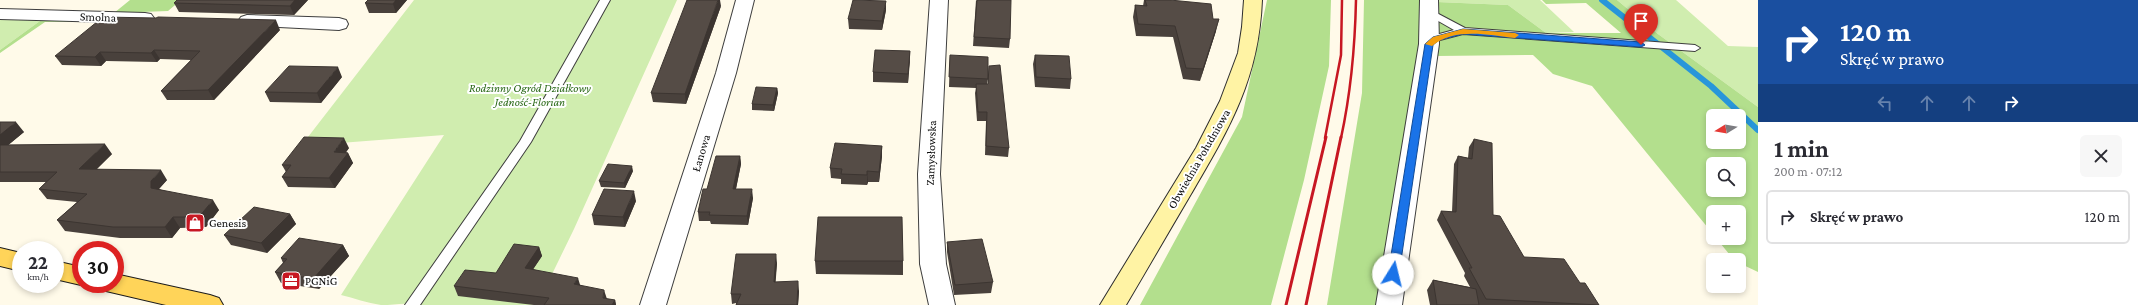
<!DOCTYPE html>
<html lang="pl">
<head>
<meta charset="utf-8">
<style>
	:root { --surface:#fff; --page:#f7f7f7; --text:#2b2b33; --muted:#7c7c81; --line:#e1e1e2 }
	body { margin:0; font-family:"Crimson Pro",serif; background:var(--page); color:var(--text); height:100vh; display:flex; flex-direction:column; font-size:15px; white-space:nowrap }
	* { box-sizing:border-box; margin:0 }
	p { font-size:13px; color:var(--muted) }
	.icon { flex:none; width:22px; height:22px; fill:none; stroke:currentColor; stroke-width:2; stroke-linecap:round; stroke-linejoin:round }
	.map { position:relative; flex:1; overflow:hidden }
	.details { display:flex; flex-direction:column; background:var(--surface); width:380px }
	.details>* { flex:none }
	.top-card { background:#1a4fa0; color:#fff; overflow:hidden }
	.needle { width:26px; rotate:259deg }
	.controls { position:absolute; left:1706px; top:109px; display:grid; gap:8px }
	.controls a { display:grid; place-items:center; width:40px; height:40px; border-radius:6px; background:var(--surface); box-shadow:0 2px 6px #0003; font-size:20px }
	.speed { position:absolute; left:12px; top:241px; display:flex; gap:8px; font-size:20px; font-weight:700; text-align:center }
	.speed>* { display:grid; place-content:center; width:52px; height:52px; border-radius:50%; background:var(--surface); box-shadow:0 2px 6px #0003; line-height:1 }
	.speed small { font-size:10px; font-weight:400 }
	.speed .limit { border:6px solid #d22; background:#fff; color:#111 }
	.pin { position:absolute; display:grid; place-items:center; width:34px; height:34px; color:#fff; margin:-41px -17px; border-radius:50% 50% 50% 0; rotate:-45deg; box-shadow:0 0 4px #0007 }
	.pin .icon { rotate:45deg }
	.me { position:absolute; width:44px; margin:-22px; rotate:9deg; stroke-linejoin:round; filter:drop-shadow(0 0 3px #0008) }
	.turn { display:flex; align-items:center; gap:14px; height:84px; padding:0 16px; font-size:18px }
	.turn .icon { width:52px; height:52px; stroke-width:2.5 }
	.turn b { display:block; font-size:28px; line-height:34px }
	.lanes { display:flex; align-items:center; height:38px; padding:0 16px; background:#0003; justify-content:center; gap:20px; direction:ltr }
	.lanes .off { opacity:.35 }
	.round { display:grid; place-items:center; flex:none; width:42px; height:42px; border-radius:6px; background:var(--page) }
	.headline { display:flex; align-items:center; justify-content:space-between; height:68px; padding:0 16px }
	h1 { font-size:24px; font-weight:700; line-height:30px }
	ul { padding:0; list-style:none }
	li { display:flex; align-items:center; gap:12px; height:54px; margin:0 8px 6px; padding:0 8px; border:2px solid var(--line); border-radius:6px }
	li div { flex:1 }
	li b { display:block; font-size:15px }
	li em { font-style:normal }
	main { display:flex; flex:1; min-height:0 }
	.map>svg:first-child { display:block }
	.green { fill:#d0edaf }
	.forest { fill:#b3df8d; fill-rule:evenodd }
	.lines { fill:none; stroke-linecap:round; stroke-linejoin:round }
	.stream { stroke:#2896da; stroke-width:6 }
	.service-casing { stroke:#3e3e3e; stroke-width:2 }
	.minor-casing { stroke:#3e3e3e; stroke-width:2 }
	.secondary-casing { stroke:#2d2d2d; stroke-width:2 }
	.primary-casing { stroke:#1c1c1c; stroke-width:2 }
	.service { fill:#fff; fill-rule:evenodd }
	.minor { fill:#fff; fill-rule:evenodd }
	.secondary { fill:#fff3a4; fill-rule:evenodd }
	.primary { fill:#ffd459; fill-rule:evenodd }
	.rail-far1 { stroke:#c71722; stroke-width:2.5 }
	.rail { stroke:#c71722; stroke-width:3 }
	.wall { fill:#49413c }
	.shaded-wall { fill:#3c3531 }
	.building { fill:#554c46; stroke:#3c3531 }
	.route { fill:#1a73e8; stroke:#114b97 }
	.slow { fill:#f59e0b }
	.labels { text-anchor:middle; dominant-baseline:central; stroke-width:4; stroke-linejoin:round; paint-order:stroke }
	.street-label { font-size:12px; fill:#0b0b0b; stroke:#fff }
	.park-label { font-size:12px; font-style:italic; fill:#296816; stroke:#fff }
	.poi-label { font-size:12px; fill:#0b0b0b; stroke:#fff; text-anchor:start }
</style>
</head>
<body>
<main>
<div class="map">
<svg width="1758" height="305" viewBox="0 0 1758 305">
	<rect width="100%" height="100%" fill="#fffae9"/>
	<path class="green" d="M414 0H677L574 229 537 305H418C403 302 395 305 381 305 367 303 354 298 341 295L444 135 301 146Z
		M1436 0H1540L1574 32 1546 33 1508 5 1437 2Z
		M1617 0H1676L1728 46 1758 47V107L1658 34Z
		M0 17 44 18 0 50Z"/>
	<path class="forest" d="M130 0H181L168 11 114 13Z
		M1267 0H1331L1329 66 1304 180 1271 305H1140L1242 117Z
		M1364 0H1422L1414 106 1378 305H1327L1362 93Z
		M1542 0H1617L1658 34 1758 107V272L1739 263V260H1734L1716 238H1739V212H1713V234L1592 86 1553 74 1533 55 1436 56 1437 2 1508 5 1546 33H1621L1586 3 1546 4ZM1713 116H1739V142H1713ZM1713 164H1739V190H1713Z
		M44 18 108 21 45 22 0 53V50Z"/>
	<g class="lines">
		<path class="stream" d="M1602 0 1711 86 1758 130"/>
		<g class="service-casing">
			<path id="service" d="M600 0H610L531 142 420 305H405L520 141Z
				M1429 9 1465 28 1695 45 1700 48 1695 51 1463 34 1440 40 1429 47 1424 44 1432 36 1454 30 1426 14 1424 12Z"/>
		</g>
		<g class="minor-casing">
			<path id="minor" d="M736 0H754L736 73 666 305H640L716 73Z
				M930 0H948L940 174 946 264 955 305H929L920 264 918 174Z
				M1420 0H1438L1439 44 1402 305H1376L1419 44Z
				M0 9 145 13 151 14 154 18 151 22 145 23 0 19Z
				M247 15 339 18 346 20 348 24 346 28 339 30 241 25 238 21 241 17Z"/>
		</g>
		<g class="secondary-casing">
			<path id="secondary" d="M1244 0H1262C1259 79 1229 129 1191 194 1169 231 1148 268 1126 305H1100L1196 148 1220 101 1238 53 1242 27Z"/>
		</g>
		<g class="primary-casing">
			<path id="primary" d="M0 248 21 253V271L0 266Z
				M55 261 81 267V284H86L81 285 55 279Z
				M115 274 210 295 219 298 223 305H166L106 291 102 284H115Z"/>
		</g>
		<use href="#service" class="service"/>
		<use href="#minor" class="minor"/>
		<use href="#secondary" class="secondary"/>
		<use href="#primary" class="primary"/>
		<path class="rail-far1" d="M1325 138 1341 55 1342 0
			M1341 138C1351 92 1355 47 1356 0"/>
		<path class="rail" d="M1286 305 1326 137
			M1306 305 1341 137"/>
	</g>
	<path class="wall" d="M308 0 294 15 179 12 174 3Z
		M368 0H407L396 13H369L365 3Z
		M976 0 1010 39 1009 48 973 46Z
		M1144 0H1170L1213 19 1216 31 1200 81 1183 79 1173 37 1136 36 1133 17 1135 5 1143 6Z
		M721 6 686 104 653 102 651 93Z
		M886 10 882 30 849 29 848 19Z
		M280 30 214 100H167L161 91 191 60 160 59 157 62 106 61 101 66 62 65 55 56Z
		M910 51 908 83 873 82V72Z
		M950 55 988 79 987 84H988L989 66 1009 148 1008 157 985 155 986 121H977L975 93 976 88 949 87Z
		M1035 55 1071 79 1070 89 1035 87 1033 64Z
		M342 77 321 103 270 102 265 92Z
		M777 88 778 93 774 111 752 110V104Z
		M0 122 24 132 8 145 112 154 97 169 167 180 159 189 219 210 206 227 180 228 172 238H120L65 231 57 220 77 202 47 199 39 189 46 182H0Z
		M1474 139 1493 215 1524 257 1580 283 1599 305H1430L1427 290 1433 280 1470 287 1464 276 1465 273 1437 220 1441 211 1452 212 1454 164 1458 156 1468 158 1469 147Z
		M882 146V156L879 182H868L867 185 841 184V179L831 178 830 168Z
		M349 148 346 152 348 153 353 163 335 188 288 187 282 177 286 172 282 165Z
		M740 156 741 164 736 189 753 198 748 225 711 224 710 221H699L698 212 707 189Z
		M633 171 625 188 601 187 599 181Z
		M636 201 625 227 594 225 592 215Z
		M290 214 296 224 267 253 231 245 224 235Z
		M947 242 993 282 991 293 954 295 947 252Z
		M343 245 349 256 319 289 281 283 275 272 283 263 281 258Z
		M539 247 542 256 533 269 580 285 606 299 615 300 616 305H534L458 296 454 286 496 273Z
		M815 261H903V275L816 274Z
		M777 263 775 282 799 291 798 305H736V303L732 304 731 294Z"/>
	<path class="shaded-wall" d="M295 0H308L294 15 290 6Z
		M396 0H407L396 13 393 4Z
		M718 0H720L721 6 686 104 685 94Z
		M886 1V10L882 30V21Z
		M1219 19 1216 31 1200 81 1203 69Z
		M276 20 280 30 214 100 208 90Z
		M154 50 160 59 157 62 151 53Z
		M910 51V61L908 83V74Z
		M100 52 106 61 101 66 95 57Z
		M338 67 342 77 321 103 317 93Z
		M777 88 778 93 774 111 773 105Z
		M16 122 24 132 0 152V135Z
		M344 138 349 148 339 162 334 152Z
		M105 144 112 154 86 179 79 169Z
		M882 146V156L879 182V172Z
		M348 153 353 163 335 188 329 178Z
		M740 156 741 164 734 198 733 189Z
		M632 166 633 171 625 188 624 183Z
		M161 170 167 180 157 191 151 188V181Z
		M867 171 868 182 867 185Z
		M752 189 753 198 748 225 747 216Z
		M634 191 636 201 625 227 623 217Z
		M213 200 219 210 206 227 199 217Z
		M290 214 296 224 267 253 261 243Z
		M173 217 180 228 172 238 165 227Z
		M343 245 349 256 319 289 313 279Z
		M539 247 542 256 528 277 525 268Z
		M776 254 777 263 775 291 774 282Z
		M578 278 581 288 574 284Z
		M798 281 799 291 798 305H797Z
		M604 290 607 299 603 298Z
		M615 300 616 305H612Z"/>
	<path class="building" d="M177 0H295L290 6 174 3Z
		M368 0H396L393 4 365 3Z
		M687 0H718L685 94 651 93Z
		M853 0 886 1 882 21 848 19Z
		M977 0H1011L1010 39 974 37Z
		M1145 0H1170L1211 4 1213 19H1219L1203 69 1186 68 1175 26 1138 24 1135 5 1147 6Z
		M103 17 156 18 158 17 276 20 208 90 161 91 200 51 154 50 151 53 100 52 95 57 55 56Z
		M875 50 910 51 908 74 873 72Z
		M950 55 988 57V79L949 77Z
		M1035 55 1069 56 1071 79 1036 77Z
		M1000 65 1009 148 986 146 987 112H978L976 84H988L989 66Z
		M289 66 338 67 317 93 265 92Z
		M756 87 777 88 773 105 752 104Z
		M0 122H16L0 135Z
		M304 137 344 138 334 152 348 153 329 178 282 177 291 165H282Z
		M1474 139 1492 143 1493 215 1500 216 1524 257 1564 259 1580 283H1585L1599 305 1486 299 1469 268H1472L1441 211 1456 212 1458 156 1472 159Z
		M835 143 882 146 879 172 867 171V175L841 174 842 169 830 168Z
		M105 144 79 169 161 170 151 181V188L213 200 199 217H173L165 227H113L57 220 87 194 39 189 57 172H0V145Z
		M716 156H740L733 189H752L747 216 709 215 710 212H698L703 189H707Z
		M608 164 632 166 624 183 599 181Z
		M604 189 634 191 623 217 592 215Z
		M254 207 290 214 261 243 224 235Z
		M818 217H902L903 261H815Z
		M299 238 343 245 313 279 275 272 287 259 281 258Z
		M982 239 993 282 955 285 947 242Z
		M514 244 539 247 525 268 578 278 574 284 604 290 603 298 615 300 612 305H544L549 298 454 286 465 270 496 273Z
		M736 254H776L774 282 798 281 797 305H736L741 294H731Z
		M1433 280 1476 289 1479 305H1437Z"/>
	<path class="route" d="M1463 29 1641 42 1645 45 1641 47 1463 34 1439 40 1433 45 1399 274 1393 278 1388 274 1425 44 1433 37Z"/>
	<path class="slow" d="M1463 29 1515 33 1519 35 1515 38C1488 35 1455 27 1432 46L1425 44 1433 37Z"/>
	<defs>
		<g id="shop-square" transform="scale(1)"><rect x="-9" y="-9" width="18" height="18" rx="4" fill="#c71722" stroke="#fff"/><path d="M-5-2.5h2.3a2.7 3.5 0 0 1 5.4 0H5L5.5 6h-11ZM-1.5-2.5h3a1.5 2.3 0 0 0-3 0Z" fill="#fff"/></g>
		<g id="office-square" transform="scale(1)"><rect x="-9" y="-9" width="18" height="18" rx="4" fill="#c71722" stroke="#fff"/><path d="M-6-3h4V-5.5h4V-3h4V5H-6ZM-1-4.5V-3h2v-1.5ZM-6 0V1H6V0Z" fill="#fff"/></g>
	</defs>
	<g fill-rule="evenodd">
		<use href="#shop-square" x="195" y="223"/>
		<use href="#office-square" x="291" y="281"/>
	</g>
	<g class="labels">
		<g class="street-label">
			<text transform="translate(98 17) rotate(2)">Smolna</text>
			<text transform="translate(701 153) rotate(-73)">Łanowa</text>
			<text transform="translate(931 153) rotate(-88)">Zamysłowska</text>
			<text transform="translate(1199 159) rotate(-60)">Obwiednia Południowa</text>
		</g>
		<g class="park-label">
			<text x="530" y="88">Rodzinny Ogród Działkowy<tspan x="530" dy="14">Jedność-Florian</tspan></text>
		</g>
		<g class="poi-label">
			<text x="209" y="223">Genesis</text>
			<text x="305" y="281">PGNiG</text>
		</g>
	</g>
</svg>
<div class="controls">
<a><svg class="needle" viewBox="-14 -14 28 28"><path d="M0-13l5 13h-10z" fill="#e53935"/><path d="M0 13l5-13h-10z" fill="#7c7c81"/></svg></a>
<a><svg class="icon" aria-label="search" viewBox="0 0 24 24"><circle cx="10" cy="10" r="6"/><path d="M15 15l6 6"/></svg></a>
<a>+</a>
<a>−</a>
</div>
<div class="speed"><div>22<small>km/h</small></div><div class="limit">30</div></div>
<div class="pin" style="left:1641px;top:45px;background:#d93025"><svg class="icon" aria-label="arrive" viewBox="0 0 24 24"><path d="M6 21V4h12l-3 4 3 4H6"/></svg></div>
<svg class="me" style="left:1393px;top:274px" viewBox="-20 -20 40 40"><circle r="19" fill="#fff"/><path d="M0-13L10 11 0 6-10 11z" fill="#1a73e8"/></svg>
</div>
<section class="details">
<div class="top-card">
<div class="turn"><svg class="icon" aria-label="right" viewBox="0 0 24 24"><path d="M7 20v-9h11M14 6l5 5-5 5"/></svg><div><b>120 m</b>Skręć w prawo</div></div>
<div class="lanes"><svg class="icon off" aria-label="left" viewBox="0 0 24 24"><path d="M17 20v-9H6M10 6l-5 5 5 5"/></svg><svg class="icon off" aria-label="ahead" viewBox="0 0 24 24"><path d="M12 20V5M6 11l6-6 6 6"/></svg><svg class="icon off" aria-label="ahead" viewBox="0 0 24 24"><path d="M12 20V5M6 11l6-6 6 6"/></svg><svg class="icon" aria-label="right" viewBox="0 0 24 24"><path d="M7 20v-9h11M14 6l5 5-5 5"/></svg></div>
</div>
<div class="headline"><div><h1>1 min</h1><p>200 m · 07:12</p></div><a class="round"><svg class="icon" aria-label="close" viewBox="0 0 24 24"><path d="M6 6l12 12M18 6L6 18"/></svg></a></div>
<ul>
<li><svg class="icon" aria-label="right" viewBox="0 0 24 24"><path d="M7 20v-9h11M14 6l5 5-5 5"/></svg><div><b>Skręć w prawo</b></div><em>120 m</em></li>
</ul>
</section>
</main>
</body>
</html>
